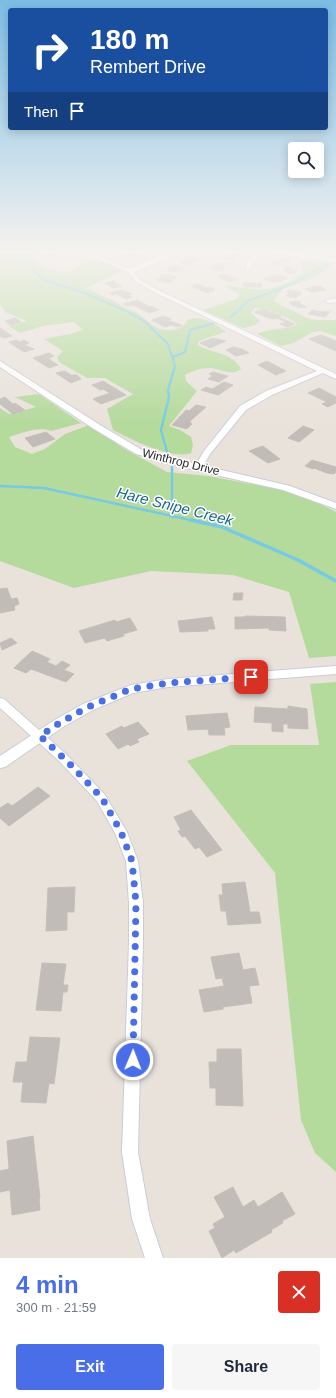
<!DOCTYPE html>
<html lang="en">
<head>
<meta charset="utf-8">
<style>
	:root { --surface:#fff; --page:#f6f6f7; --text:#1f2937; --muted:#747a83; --accent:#4a6ee7 }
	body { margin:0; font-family:Helvetica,sans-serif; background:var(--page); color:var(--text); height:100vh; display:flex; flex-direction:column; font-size:15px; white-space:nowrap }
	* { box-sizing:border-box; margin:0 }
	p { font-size:13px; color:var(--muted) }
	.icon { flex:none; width:22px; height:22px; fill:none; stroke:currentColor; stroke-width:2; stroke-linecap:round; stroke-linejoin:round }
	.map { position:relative; height:1258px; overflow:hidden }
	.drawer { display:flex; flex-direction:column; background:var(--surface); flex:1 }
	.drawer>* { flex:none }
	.hud { position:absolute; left:8px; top:8px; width:320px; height:122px; border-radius:4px; box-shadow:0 2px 10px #0003; background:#1a4fa0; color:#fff; overflow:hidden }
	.tools { position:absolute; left:288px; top:142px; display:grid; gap:8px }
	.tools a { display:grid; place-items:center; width:36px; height:36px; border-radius:4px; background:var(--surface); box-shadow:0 2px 10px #0003; font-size:20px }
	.pin { position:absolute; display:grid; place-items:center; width:34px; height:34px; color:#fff; margin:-17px; border-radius:8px; box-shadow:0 2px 6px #0006 }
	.me { position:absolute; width:44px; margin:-22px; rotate:1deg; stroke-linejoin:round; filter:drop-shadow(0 0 3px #0008) }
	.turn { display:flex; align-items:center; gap:14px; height:84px; padding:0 16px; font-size:18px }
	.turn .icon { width:52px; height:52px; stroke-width:2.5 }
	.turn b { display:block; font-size:28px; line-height:34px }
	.then { display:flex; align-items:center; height:38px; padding:0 16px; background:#0003; gap:8px; font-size:15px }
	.round { display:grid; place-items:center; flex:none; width:42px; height:42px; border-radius:4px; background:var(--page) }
	.overview { display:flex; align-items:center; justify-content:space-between; height:68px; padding:0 16px }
	h1 { font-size:24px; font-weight:700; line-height:30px; color:var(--accent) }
	.action { display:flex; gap:8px; margin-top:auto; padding:8px 16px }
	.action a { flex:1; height:46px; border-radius:4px; background:var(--accent); color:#fff; font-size:16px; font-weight:700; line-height:46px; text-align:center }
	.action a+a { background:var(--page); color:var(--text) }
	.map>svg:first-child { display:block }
	.green { fill:#b4da9c }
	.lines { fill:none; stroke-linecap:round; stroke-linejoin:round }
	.stream-far2 { stroke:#77cae1; stroke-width:2 }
	.stream-far1 { stroke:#77cae1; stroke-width:2.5 }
	.stream { stroke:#77cae1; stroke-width:3.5 }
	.building { fill:#c1bcb7; stroke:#c4beb5 }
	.minor-casing { stroke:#c9cdd8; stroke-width:2 }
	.tertiary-casing { stroke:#c9cdd8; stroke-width:2 }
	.minor { fill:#fff; fill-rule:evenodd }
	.tertiary { fill:#fff; fill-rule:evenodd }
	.route { stroke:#4a6ee7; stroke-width:7; stroke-dasharray:0 12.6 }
	.labels { text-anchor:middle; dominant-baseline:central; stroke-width:3; stroke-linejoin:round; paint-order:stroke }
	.far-street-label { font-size:12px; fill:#282828; stroke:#fff }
	.water-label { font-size:15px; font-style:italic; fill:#1a6889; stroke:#fff }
</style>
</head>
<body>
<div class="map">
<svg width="336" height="1258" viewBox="0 0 336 1258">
	<rect width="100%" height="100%" fill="#e9e2db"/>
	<path class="green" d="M0 249H49L48 251 36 255 33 260C48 271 75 280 83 259 92 255 112 267 123 270L86 288 118 303C125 309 133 310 140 315 144 318 148 322 152 325 163 333 181 332 188 320 201 314 216 324 226 332L210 337 198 342V345C213 354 232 352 241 369 231 377 220 368 209 368 201 368 192 371 185 375L186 381 197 391 169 426 180 430 191 437 193 445 191 453C172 460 130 439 113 430L107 409 133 394 105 378H87L59 362 57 357 63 351 44 339 70 334 83 330 74 322 43 326 20 333 9 326 27 321 5 312 0 304Z
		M312 260 335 263 315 277 284 288 273 301 305 317 314 320H336V336L320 331 313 332 293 343 281 346 257 334C270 328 284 330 297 325L296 323C282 315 272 309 255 308L251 313 260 321 255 325 243 328 203 310 239 298V294L223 285C232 285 241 288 251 289 270 291 289 285 303 272L301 262Z
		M39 394 81 423 51 431C39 426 22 433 9 437L15 447 32 454 45 449 65 434 89 425 123 448 167 472 208 476 283 490 314 501 336 512V656L309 658 289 592 233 575 151 571 74 588 0 561V408L9 414 36 407 15 397Z
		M336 682V1172L315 1153 301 1120 275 873 187 761 231 745H319L310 684Z"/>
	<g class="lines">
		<path class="stream-far2" d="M17 249 27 265 44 280 85 293 128 312 145 322 168 344 175 366 174 370
			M231 317 248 301 295 283 336 258
			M173 357 185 352 190 330 214 323"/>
		<path class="stream-far1" d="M167 452 161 430 169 397 168 390 174 369
			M172 467V517
			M0 486 44 488 195 521"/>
		<path class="stream" d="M191 520 222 527 298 560 336 581"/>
	</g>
	<path class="building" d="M196 249H207L214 251 210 254 195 250Z
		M314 249H331L328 252 312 251Z
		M55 252 58 254H55L57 255 42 259 39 257 43 256 41 255Z
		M231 252 240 254 233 260 224 258Z
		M122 253H138L139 259 123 257Z
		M192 257 198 259 189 265 178 263Z
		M276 258 283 259 291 260 289 263 284 262 280 265 271 264Z
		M216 263H225L222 271 212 270 213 268H211Z
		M174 265 183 268 174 272 166 270Z
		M284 267H292V270H295L296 273H287Z
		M162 274 173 276 177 277 169 283 157 280 163 276H160Z
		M223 274 238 279 230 282 217 276Z
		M275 274 287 278 280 282 276 281 273 282 264 279Z
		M114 281 117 284 122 286 113 288 105 283Z
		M243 283H261L262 287H244Z
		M198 284 207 288 210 287 215 289 212 290 214 291 207 293 191 286Z
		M317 286 322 287 326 290 311 292 305 289Z
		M122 290 132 294 128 295 132 297 126 299 117 294 113 295 110 293Z
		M289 290 301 292V294L296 298 286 296 289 294V293L287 292Z
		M137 300 150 307 152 306 159 310 149 313 133 305 128 306 123 304Z
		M299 301 302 305 307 307 299 308 296 306H293L289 302Z
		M263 309 282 316 279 317 295 324 287 327 280 324 286 322 277 318 273 319 266 317 254 312Z
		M312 310 322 312 323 311 330 312 325 317 308 314Z
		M163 316 171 319 168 320 170 321 182 325 178 327 172 325 165 327 152 320Z
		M16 318 21 322 10 325 5 321Z
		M0 328 12 336 4 338 0 336Z
		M321 335 336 341V351L309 339Z
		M213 338 226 341 210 348 200 343Z
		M17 340 20 342 24 340 29 343 24 345 34 349 24 352 9 342Z
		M233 347 242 349 249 353 236 356 226 350Z
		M49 353 54 356 48 358 51 360H50L58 365 49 368 33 358Z
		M267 361 286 371 276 375 258 365Z
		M65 371 71 375H77L81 379 71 383 56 373Z
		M213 372 228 376 219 382 208 379 212 376 216 377 209 374Z
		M103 381 126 395 101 404 93 399 110 393 103 389 100 390 92 385Z
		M224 382 233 385 218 395 201 390 206 387 212 389Z
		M319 388 336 397V403L328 407 322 404 326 402 325 401 308 393Z
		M5 397 13 404 15 403 25 410 13 414 0 404V399Z
		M196 405 206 407 189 422H191L190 423 192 424 187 429 172 425 186 410 189 411Z
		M303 426 314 430 299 442 288 438Z
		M46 432 55 439 33 447 25 438Z
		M263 446 280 459 268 463 249 451Z
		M312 460 336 467V472L334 474 327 473 314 468 313 469 305 466Z
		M7 588 11 599 17 598 19 604 14 606 15 610 0 613V589Z
		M234 593H243L242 600H233Z
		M245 616 285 617 286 631 269 630V628L235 629V617H245Z
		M212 617 215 629H208V631L180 632 178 621Z
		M130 618 137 630 123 634 124 636 107 641 105 638 85 643 79 631 115 620 116 622Z
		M11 638 17 643 2 650 0 643Z
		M32 651 50 659 47 662 56 666 62 661 70 665 64 670 74 674 66 682 31 669 26 673 14 668Z
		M288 706 307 709 308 729 288 728V724H283V732L272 731V723L254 722 255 707 288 709Z
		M227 713 230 727 224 728 225 735H209L208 729 188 730 186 716Z
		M138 722 149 734 137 739 139 742 130 746 128 744 118 749 106 734 122 726 124 728Z
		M38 787 50 796 9 826 0 818V808L8 803 12 806Z
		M191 810 222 850 207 857 199 847 195 849 185 836 182 837 178 831 181 830 174 817Z
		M245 882 250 912H259L261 923 228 925 226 911H221L219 895H223L222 884Z
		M75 887 74 912H67V930L46 931 48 888Z
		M239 953 243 970 255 968 259 985 249 986 252 1003 223 1007V1009L204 1012 199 990 224 986 222 978 216 979 211 957Z
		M42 963 66 964 63 985H68L67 992H63L61 1011 36 1010Z
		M30 1037 60 1038 54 1084 49 1083 46 1103 21 1102 23 1082H13L16 1062H27Z
		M217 1049H241L243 1106 216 1105V1088H210L209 1062H217Z
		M33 1136 40 1198 39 1199 40 1210 12 1215 10 1190 0 1192V1171L9 1169 7 1141Z
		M233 1187 243 1207 254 1200 258 1207 282 1192 295 1214 282 1221 283 1223 271 1230 272 1232 236 1253 234 1250 222 1258 209 1231 215 1228 213 1224 225 1217 214 1197Z"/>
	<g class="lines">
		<g class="minor-casing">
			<path id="minor" d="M83 249H89L98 256 130 269 175 249H183L149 266 134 272 140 280 160 291 336 374V379L323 373 272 395 246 410 210 454 201 470H195L194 468 204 451 240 406 266 391 317 371 156 293 136 282 128 272 94 258Z
				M260 249H266L252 262 250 271H246V262Z
				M336 298V302L328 303 325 301Z
				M0 698 4 699 66 754 105 795 127 832 138 861 143 903V942L138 1152 150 1219 163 1258H145L132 1219 122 1152 129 942V903L126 861 115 833 97 801 58 760 0 708Z"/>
		</g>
		<g class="tertiary-casing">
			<path id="tertiary" d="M252 249H270L336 258V262L255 251Z
				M0 361 100 425 142 450 200 465 290 486 336 503V509L283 490 198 471 136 454 94 429 0 367Z
				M336 666V674L168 687 133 693 93 710 63 727 5 767 0 768V756L53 721 83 704 131 685 168 679Z"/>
		</g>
		<use href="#minor" class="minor"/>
		<use href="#tertiary" class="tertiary"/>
	</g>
	<linearGradient id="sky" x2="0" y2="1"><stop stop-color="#7bbde5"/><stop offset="0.59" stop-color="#f5f2ef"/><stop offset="1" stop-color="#f5f2ef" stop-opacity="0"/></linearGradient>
	<rect width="336" height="425" fill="url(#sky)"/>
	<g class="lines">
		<path class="route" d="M133 1060 136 903 132 861 121 832 102 798 68 762 40 736 58 724 88 707 131 689 168 683 251 677"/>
	</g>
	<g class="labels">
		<g class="far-street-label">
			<text transform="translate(181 462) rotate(14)">Winthrop Drive</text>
		</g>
		<g class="water-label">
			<text transform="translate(175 506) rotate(14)">Hare Snipe Creek</text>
		</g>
	</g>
</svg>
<div class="tools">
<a><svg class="icon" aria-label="search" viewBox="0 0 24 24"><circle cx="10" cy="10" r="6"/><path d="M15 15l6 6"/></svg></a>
</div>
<div class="pin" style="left:251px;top:677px;background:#d93025"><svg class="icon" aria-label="arrive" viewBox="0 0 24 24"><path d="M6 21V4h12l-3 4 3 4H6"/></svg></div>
<svg class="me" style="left:133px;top:1060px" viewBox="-20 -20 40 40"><circle r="17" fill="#4a6ee7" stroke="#fff" stroke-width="3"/><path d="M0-11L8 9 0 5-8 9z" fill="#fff"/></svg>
<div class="hud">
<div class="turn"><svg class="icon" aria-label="right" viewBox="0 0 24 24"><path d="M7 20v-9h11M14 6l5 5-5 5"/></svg><div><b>180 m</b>Rembert Drive</div></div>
<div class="then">Then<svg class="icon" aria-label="arrive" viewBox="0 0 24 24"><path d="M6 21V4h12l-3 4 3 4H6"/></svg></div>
</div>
</div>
<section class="drawer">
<div class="overview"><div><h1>4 min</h1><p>300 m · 21:59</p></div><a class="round" style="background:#d93025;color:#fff"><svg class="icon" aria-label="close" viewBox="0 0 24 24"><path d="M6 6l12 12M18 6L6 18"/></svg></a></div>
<div class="action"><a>Exit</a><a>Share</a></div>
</section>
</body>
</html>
